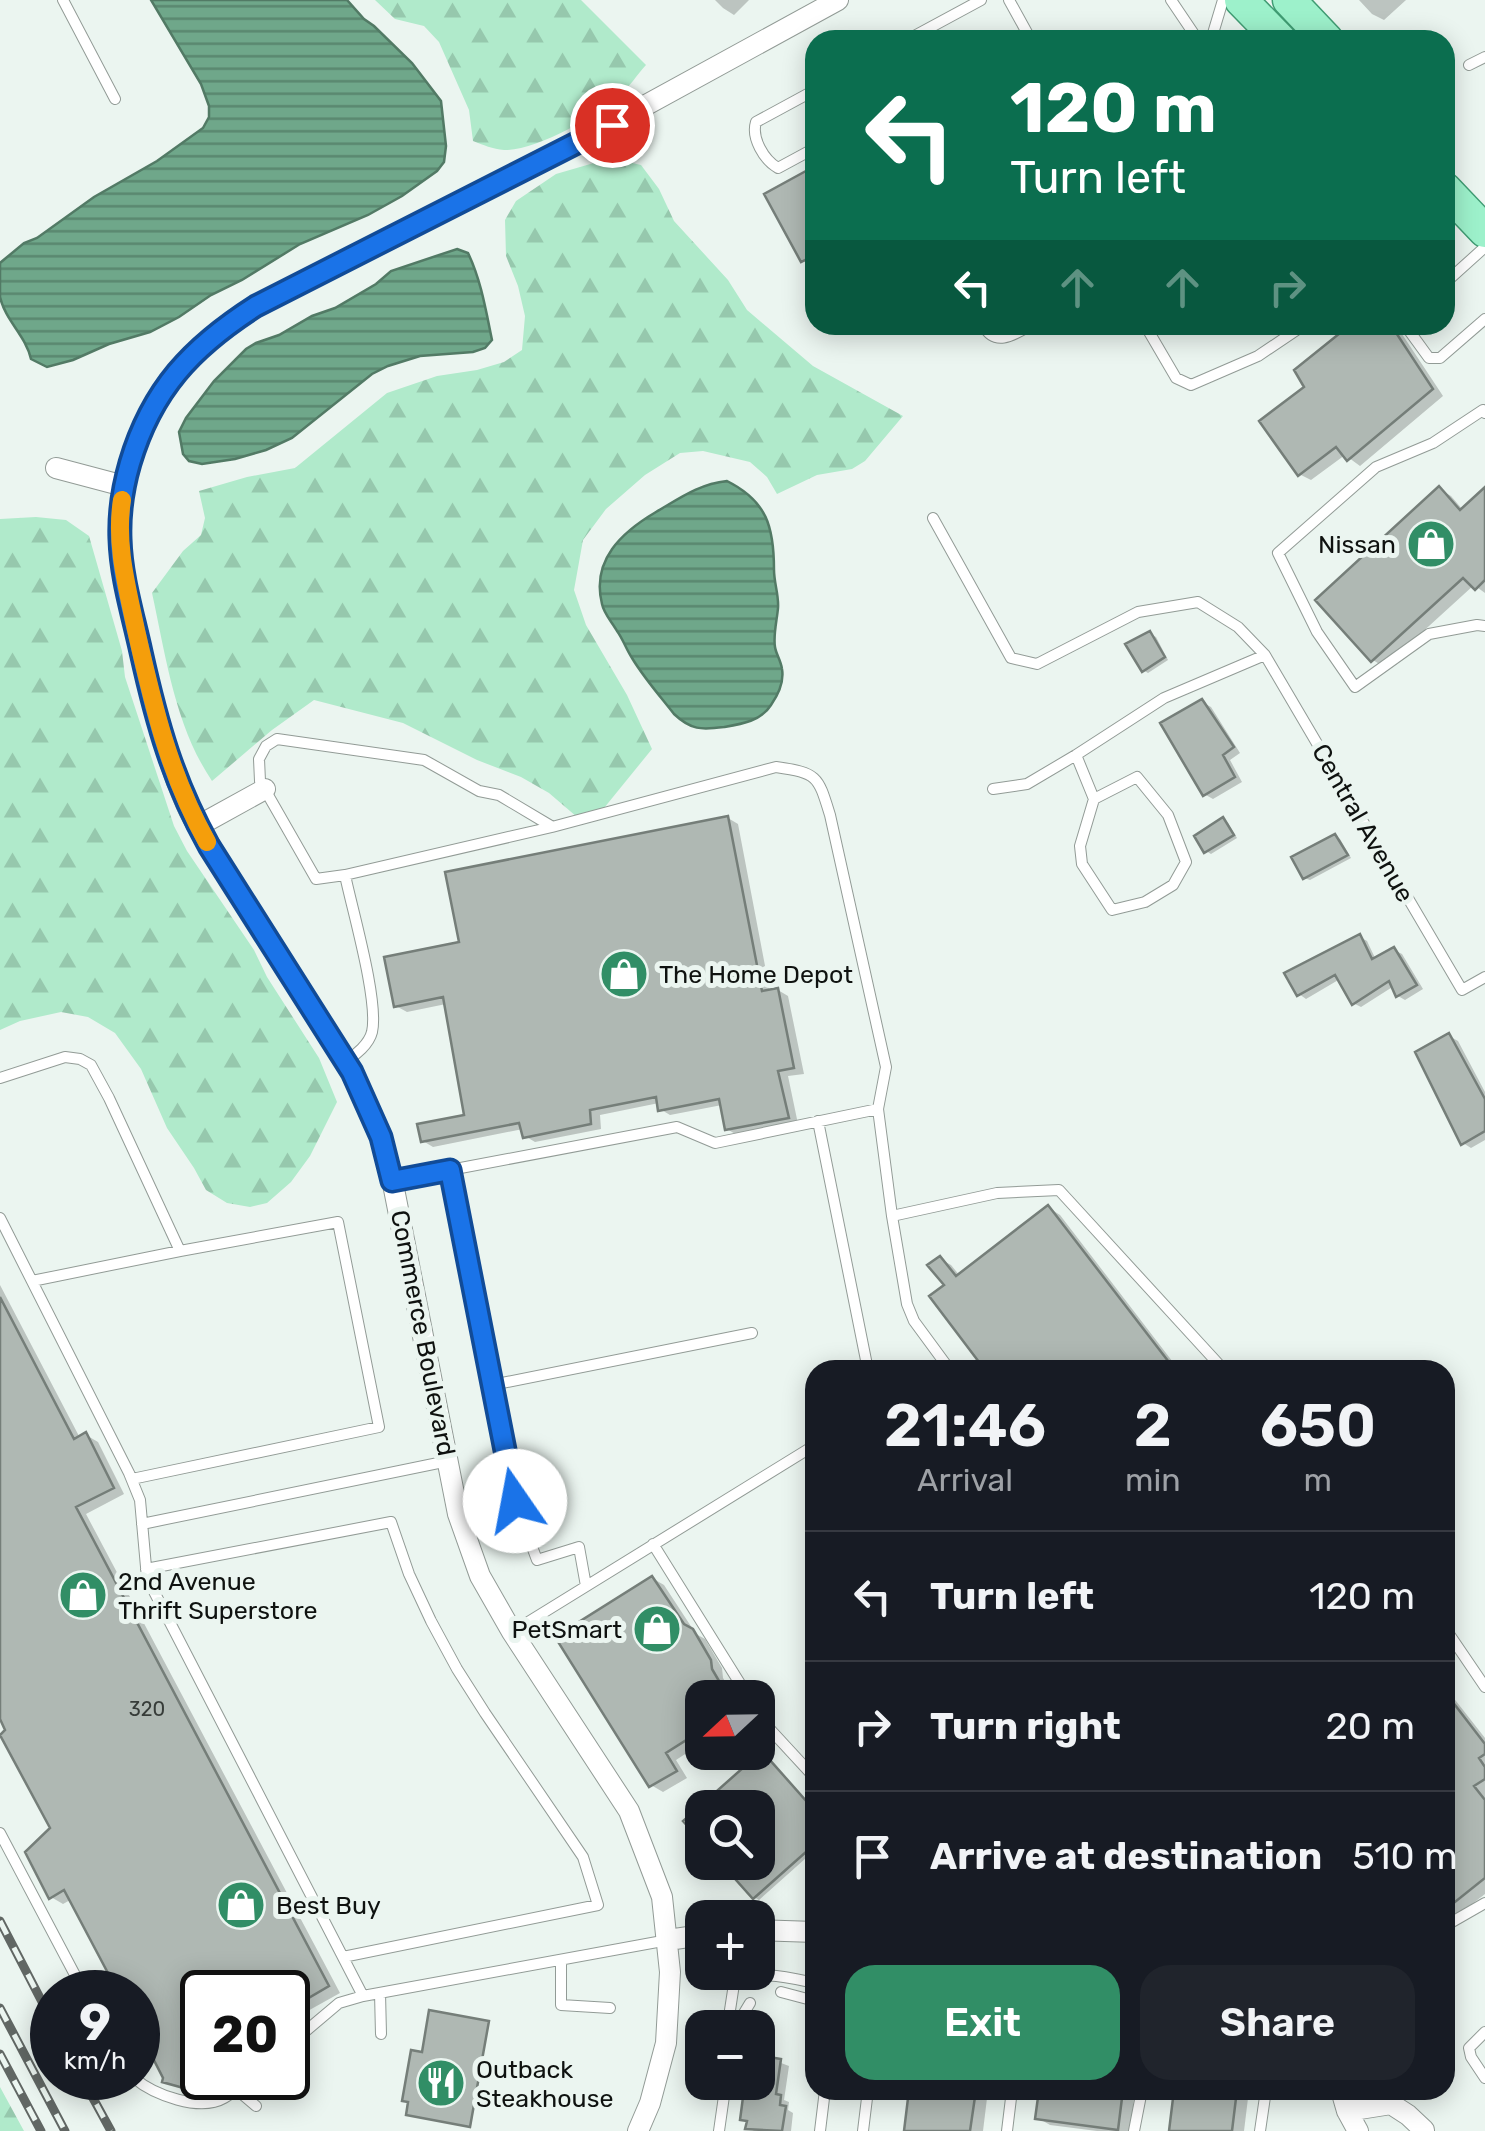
<!DOCTYPE html>
<html lang="en">
<head>
<meta charset="utf-8">
<style>
	:root { --surface:#171b24; --page:#20242c; --text:#f1f3f6; --muted:#9ea1a6; --line:#363941; --accent:#318e66 }
	body { margin:0; font-family:Rubik,sans-serif; background:var(--page); color:var(--text); height:100vh; display:flex; flex-direction:column; font-size:38px; white-space:nowrap }
	* { box-sizing:border-box; margin:0 }
	p { font-size:32px; color:var(--muted) }
	.icon { flex:none; width:55px; height:55px; fill:none; stroke:currentColor; stroke-width:2; stroke-linecap:round; stroke-linejoin:round }
	.map { position:relative; flex:1; overflow:hidden }
	.details { position:absolute; left:805px; top:1360px; width:650px; height:740px; display:flex; flex-direction:column; background:var(--surface); border-radius:30px; box-shadow:0 5px 25px #0003 }
	.details>* { flex:none }
	.banner { position:absolute; left:805px; top:30px; width:650px; height:305px; border-radius:30px; box-shadow:0 5px 25px #0003; background:#0b6e4f; color:#fff; overflow:hidden }
	.needle { width:65px; rotate:248deg }
	.controls { position:absolute; left:685px; top:1680px; display:grid; gap:20px }
	.controls a { display:grid; place-items:center; width:90px; height:90px; border-radius:20px; background:var(--surface); box-shadow:0 5px 25px #0003; font-size:50px }
	.speed { position:absolute; left:30px; top:1970px; display:flex; gap:20px; font-size:50px; font-weight:700; text-align:center }
	.speed>* { display:grid; place-content:center; width:130px; height:130px; border-radius:50%; background:var(--surface); box-shadow:0 5px 25px #0003; line-height:1 }
	.speed small { font-size:25px; font-weight:400 }
	.speed .limit { border:5px solid #111; border-radius:15px; background:#fff; color:#111 }
	.pin { position:absolute; display:grid; place-items:center; width:85px; height:85px; color:#fff; margin:-42px; border:5px solid #fff; border-radius:50%; box-shadow:0 2px 10px #0007 }
	.me { position:absolute; width:110px; margin:-55px; rotate:348deg; stroke-linejoin:round; filter:drop-shadow(0 0 8px #0008) }
	.turn { display:flex; align-items:center; gap:35px; height:210px; padding:0 40px; font-size:45px }
	.turn .icon { width:130px; height:130px; stroke-width:2.5 }
	.turn b { display:block; font-size:70px; line-height:85px }
	.lanes { display:flex; align-items:center; height:95px; padding:0 40px; background:#0003; justify-content:center; gap:50px; direction:ltr }
	.lanes .off { opacity:.35 }
	.eta { display:flex; justify-content:space-evenly; align-items:center; height:170px; text-align:center }
	.eta b { font-size:60px; font-weight:600; line-height:70px }
	.primary-button { display:flex; gap:20px; margin-top:auto; padding:20px 40px }
	.primary-button a { flex:1; height:115px; border-radius:30px; background:var(--accent); color:#fff; font-size:40px; font-weight:600; line-height:115px; text-align:center }
	.primary-button a+a { background:var(--page); color:var(--text) }
	ul { padding:0; list-style:none }
	li { display:flex; align-items:center; gap:30px; height:130px; padding:0 40px; border-top:2px solid var(--line) }
	li div { flex:1 }
	li b { display:block; font-size:38px }
	li em { font-style:normal }
	.map>svg:first-child { display:block }
	.forest { fill:url(#forest-firs) }
	.water { fill:url(#water-rules); stroke:#527a65; stroke-width:2.5 }
	.shadow { fill:#0003 }
	.building { fill:#afb8b3; stroke:#757e79; stroke-width:2.5 }
	.lines { fill:none; stroke-linecap:round; stroke-linejoin:round }
	.lane-casing { stroke:#929b96; stroke-width:12 }
	.street-casing { stroke:#929b96; stroke-width:22 }
	.primary-casing { stroke:#409c73; stroke-width:35 }
	.lane { stroke:#fff; stroke-width:10 }
	.street { stroke:#fff; stroke-width:20 }
	.primary { stroke:#9df1cb; stroke-width:32 }
	.rail-casing { stroke:#616764; stroke-width:9 }
	.rail { stroke:#ebf5f0; stroke-width:5; stroke-dasharray:15; stroke-linecap:butt }
	.route-casing { stroke:#114b97; stroke-width:25 }
	.route { stroke:#1a73e8; stroke-width:18 }
	.slow { stroke:#f59e0b; stroke-width:18 }
	.labels { text-anchor:middle; dominant-baseline:central; stroke-width:10; stroke-linejoin:round; paint-order:stroke }
	.number-label { font-size:20px; fill:#373c39 }
	.poi-label { font-size:25px; fill:#0f1210; stroke:#ebf5f0; text-anchor:start }
	.street-label { font-size:25px; fill:#0f1210; stroke:#ebf5f0 }
</style>
</head>
<body>
<div class="map">
<svg width="1485" height="2131" viewBox="0 0 1485 2131">
	<defs>
		<pattern id="forest-firs" width="22" height="20" patternUnits="userSpaceOnUse" patternTransform="scale(2.5)"><rect width="22" height="20" fill="#b0eacb"/><path d="M5 1l3.5 6h-7zM16 11l3.5 6h-7z" fill="#96c8ad"/></pattern>
		<pattern id="water-rules" width="6" height="5" patternUnits="userSpaceOnUse" patternTransform="scale(2.5)"><rect width="6" height="5" fill="#6fa78a"/><path d="M0 2.5h6" fill="none" stroke="#5a876f"/></pattern>
	</defs>
	<rect width="100%" height="100%" fill="#ebf5f0"/>
	<path class="forest" d="M375 0H581L646 65C637 75 629 87 620 96 597 116 535 151 504 150 493 149 483 145 473 141L469 110 439 42 424 26 395 19Z
		M611 158 641 165 659 189 674 221 728 280 747 310 813 366 903 416 865 461 852 469 817 475 777 494 767 477 750 462 703 451 680 453 645 475 606 509 583 540 574 590 586 625 627 695 652 749 600 813 577 817 549 793 521 777 477 760 403 723 314 700 272 730 212 781C175 726 166 657 152 593L183 551 201 535 205 518 199 491 247 477 295 468 387 393 437 376 477 370 504 362 522 350 525 316 518 286 506 256 505 220 516 201 556 174Z
		M36 517 66 520 89 536 122 651 125 677 174 826 187 851 254 950 267 977 319 1058 337 1102 310 1156 291 1182 267 1203 250 1207 227 1203 206 1190 194 1168 167 1128 141 1069 115 1033 88 1017 61 1012 20 1021 0 1030V519Z
		M0 2087 24 2131H0Z"/>
	<path class="water" d="M151 0H347L364 19 374 26 412 63 441 101 446 146 444 162 437 171 402 196 368 215 300 244 242 280 211 295 179 317 150 332 109 344 73 360 47 367 31 359C26 336 5 320 0 297 0 287 0 273 0 263L24 243 37 238 94 197 157 161 203 128 209 117V106L201 84Z
		M457 249 468 253C481 280 486 311 492 340L485 348 473 352 420 356 388 366 372 374 292 438 266 450 235 459 202 464 189 461 183 454 179 432 186 418 214 381 246 349 256 343 279 335 312 316 335 308 376 284 391 271Z
		M727 481C767 501 774 527 774 570 774 583 779 595 778 608 777 620 773 635 775 647 776 654 781 661 782 669 784 681 778 695 771 705 761 721 742 724 724 727 701 730 691 730 674 714 660 696 644 678 632 658 626 649 623 639 617 631 612 622 604 614 602 604 591 560 622 532 656 512 680 498 699 484 727 481Z"/>
	<path class="shadow" d="M715 0H749L734 15 723 8Z
		M1359 0H1406L1384 20 1372 14Z
		M815 169V267H814L802 260Z
		M1354 325H1396L1443 396 1360 466 1345 455 1311 480 1299 474 1308 387Z
		M1439 489 1451 496 1463 510 1485 494V593L1474 585 1384 667 1373 660Z
		M1150 634 1156 637 1168 660 1148 673 1143 670Z
		M1202 702 1211 707 1240 753 1230 760 1242 782 1213 799 1204 794Z
		M728 818 738 824 770 992 778 990 788 996 804 1074 788 1076 798 1124 737 1135 727 1129 722 1105 670 1115 660 1109 659 1103 600 1115 601 1129 535 1142 525 1136 523 1129 433 1147 423 1141 467 1117 446 1004 407 1012 396 1006 462 944Z
		M1223 820 1228 823 1237 838 1211 854 1206 851Z
		M1335 836 1340 839 1351 858 1310 880 1304 878Z
		M1360 937 1367 941 1376 960 1394 950 1402 954 1423 989 1405 1000 1398 996 1394 986 1361 1007 1353 1003 1340 979 1306 999 1299 994Z
		M1449 1036 1458 1041 1485 1092V1140L1471 1148 1463 1143Z
		M1049 1208 1060 1215 1179 1370H988L947 1286 940 1259 951 1265 960 1276Z
		M0 1285 80 1438 86 1435 98 1442 124 1494 86 1514 340 1993 288 2022V1992H202V2078H216L225 2096 218 2099 190 2091 165 2076 138 2024V1992H121L72 1899 63 1904 51 1897 53 1829 0 1714Z
		M652 1578 664 1585 696 1634 705 1639 722 1668 723 1678 735 1698H702V1743L676 1760 687 1778 663 1792 651 1785Z
		M1445 1687 1485 1738V1894L1445 1925Z
		M763 1754 815 1811V1850L759 1900 754 1897 758 1862V1808H702V1839L687 1821Z
		M488 2023 471 2126 410 2114 411 2102 424 2055Z
		M758 2049 766 2050 774 2055 773 2060 789 2066 784 2100 789 2102 788 2110 793 2113 791 2131H754L748 2127 749 2122 743 2119 758 2082Z
		M912 2090H988L983 2131H906Z
		M1042 2090H1135L1130 2131H1097L1050 2125 1038 2118Z
		M1177 2090H1249L1244 2131H1172Z"/>
	<path class="building" d="M815 166V255L801 262 764 194Z
		M1350 325H1391L1433 389 1347 461 1336 447 1298 476 1259 421 1304 387 1294 370Z
		M1439 486 1460 510 1485 487V580L1475 590 1463 578 1371 662 1315 600Z
		M1150 631 1165 657 1142 672 1125 644Z
		M1202 699 1234 747 1223 755 1235 777 1203 796 1160 723Z
		M728 816 762 991 778 988 794 1068 778 1071 789 1118 725 1130 719 1099 658 1111 656 1097 590 1110 591 1124 523 1138 519 1123 421 1142 417 1124 464 1115 443 997 394 1007 384 957 459 942 445 872Z
		M1223 817 1234 835 1204 853 1194 836Z
		M1335 834 1348 855 1303 879 1291 857Z
		M1360 934 1372 959 1394 947 1417 985 1396 997 1389 981 1352 1005 1335 975 1297 996 1284 973Z
		M1449 1033 1485 1099V1131L1461 1145 1415 1052Z
		M1048 1205 1175 1370H985L929 1296 944 1285 927 1265 940 1256 956 1276Z
		M0 1297 74 1439 86 1432 114 1488 76 1507 329 1986 288 2010V1992H202V2078H209L215 2090 205 2094 162 2082 163 2078 138 2029V1992H118L64 1890 49 1899 25 1852 50 1828 0 1735 5 1730 0 1719Z
		M652 1576 684 1624 693 1629 711 1660 712 1669 729 1698H702V1730L666 1753 677 1771 649 1787 555 1637Z
		M1445 1692 1485 1744V1754L1479 1758 1485 1767V1779L1474 1786 1485 1800V1878L1445 1910Z
		M762 1751 815 1811V1844L753 1899 720 1862H758V1808H702V1842L683 1821Z
		M429 2010 489 2021 470 2127 406 2115 408 2102 402 2101 411 2050 422 2052Z
		M758 2055 781 2059 776 2094 781 2095 780 2105 786 2106 782 2131 745 2129 747 2121 740 2120 745 2082H758Z
		M909 2090H976L970 2131H904Z
		M1039 2090H1123L1118 2130 1035 2119Z
		M1174 2090H1237L1232 2131H1169Z"/>
	<g class="lines">
		<g class="lane-casing">
			<path id="lane" d="M63 0 115 99
				M1009 0 1031 40
				M1171 0 1198 40
				M907 40 981 0
				M1211 40 1223 0
				M1469 65 1485 57
				M815 90 756 122C751 138 764 160 778 168L815 148
				M1445 283 1485 247
				M983 325C995 348 1014 335 1031 325
				M1145 325 1176 378 1191 385 1258 356 1304 325
				M1405 325 1429 358H1440L1485 319
				M1485 413 1483 410 1433 443 1376 467 1278 553 1317 632 1355 687 1429 634 1477 625 1485 626
				M933 518 1011 658 1037 664 1138 612 1198 602 1238 627 1265 655 1462 990 1485 977
				M993 789 1027 784 1076 755
				M1094 799 1137 777 1168 815 1186 862 1173 885 1145 902 1112 910 1082 864 1080 846 1094 799 1076 755 1164 698 1265 655
				M345 875 316 879 260 781 259 759 266 746 277 739 424 760 479 791 499 795 551 826
				M346 1061C356 1055 369 1044 372 1032 379 1001 352 909 345 875L552 827 776 767C818 773 818 776 830 815L886 1067 878 1109 892 1216 997 1193 1059 1190 1224 1370
				M0 1078 65 1057 80 1059 91 1065 109 1098 180 1251 338 1222 379 1427 132 1479
				M818 1121 868 1370
				M450 1170 515 1501 537 1560 579 1547 586 1586
				M392 1181 677 1127 715 1143 878 1109
				M892 1216 907 1304 914 1321 950 1370
				M0 1218 129 1473 140 1500 147 1578 363 1996
				M32 1281 180 1251
				M492 1385 752 1333
				M142 1524 448 1461
				M653 1544 749 1698
				M146 1569 391 1522 409 1574 431 1621 457 1669 485 1713 583 1857 598 1905 343 1957
				M1445 1628 1485 1687
				M512 1632 815 1445
				M758 1710 767 1726 815 1778
				M0 1833 84 1992
				M1445 1926 1485 1903
				M561 1960V2005L610 2008
				M781 1992 815 2001
				M380 1993 381 2034
				M734 2028 730 2010 734 1984C754 1968 791 1978 815 1983
				M735 2028 750 2003
				M1485 2032 1469 2048 1471 2057 1485 2078
				M288 2046 339 2003 363 1996 668 1940
				M134 2078C154 2095 200 2112 224 2098 233 2093 242 2084 250 2078
				M236 2089 256 2106
				M719 2131 726 2082
				M820 2131 825 2090
				M863 2131 868 2090
				M1007 2131 1012 2090
				M1134 2131 1142 2090
				M1260 2131 1266 2090"/>
		</g>
		<g class="street-casing">
			<path id="street" d="M56 468 124 486
				M198 826 265 789
				M758 1930 815 1932
				M668 1940 702 1935
				M1341 2090 1347 2111 1358 2131
				M1347 2111 1391 2104 1408 2115 1424 2130
				M638 2131 650 2103 666 2043 670 1972 662 1897 629 1811 512 1632 480 1576 458 1514 394 1189 381 1137 352 1072 209 846C202 833 193 820 187 806 165 757 153 704 141 652 133 615 121 577 120 539 119 513 123 487 130 463 151 389 193 346 256 306L553 156 838 0"/>
		</g>
		<g class="primary-casing">
			<path id="primary" d="M1241 0 1280 40
				M1289 0 1327 40
				M1445 189 1485 231"/>
		</g>
		<use href="#lane" class="lane"/>
		<use href="#street" class="street"/>
		<use href="#primary" class="primary"/>
		<g class="rail-casing">
			<path id="rail" d="M0 1921 52 2021
				M0 2008 65 2131
				M0 2054 41 2131
				M82 2078 111 2131"/>
		</g>
		<use href="#rail" class="rail"/>
	</g>
	<g class="lines">
		<g class="route-casing">
			<path id="route" d="M515 1501 450 1170 392 1181 381 1137 352 1072 209 846C173 781 157 724 141 652 133 615 121 577 120 539 119 513 123 487 130 463 152 389 192 347 256 306L612 125"/>
		</g>
		<use href="#route" class="route"/>
		<path class="slow" d="M122 500C115 544 127 587 136 630 153 705 169 774 207 842"/>
	</g>
	<defs>
		<g id="shop-disc" transform="scale(2.5)"><circle r="9.5" fill="#318e66" stroke="#ebf5f0"/><path d="M-5-2.5h2.3a2.7 3.5 0 0 1 5.4 0H5L5.5 6h-11ZM-1.5-2.5h3a1.5 2.3 0 0 0-3 0Z" fill="#fff"/></g>
		<g id="restaurant-disc" transform="scale(2.5)"><circle r="9.5" fill="#318e66" stroke="#ebf5f0"/><path d="M-5-6h1v4h1v-4h1v4h1v-4h1v5L-1.5 .5V6h-2V.5L-5-1ZM5-6V6H3V1.5H1.5Q1.5-4 5-6Z" fill="#fff"/></g>
	</defs>
	<g fill-rule="evenodd">
		<use href="#shop-disc" x="1431" y="544"/>
		<use href="#shop-disc" x="624" y="974"/>
		<use href="#shop-disc" x="83" y="1595"/>
		<use href="#shop-disc" x="657" y="1629"/>
		<use href="#shop-disc" x="241" y="1905"/>
		<use href="#restaurant-disc" x="441" y="2083"/>
	</g>
	<g class="labels">
		<g class="number-label">
			<text x="147" y="1709">320</text>
		</g>
		<g class="poi-label">
			<text x="1396" y="544" text-anchor="end">Nissan</text>
			<text x="659" y="974">The Home Depot</text>
			<text x="118" y="1581">2nd Avenue<tspan x="118" dy="29">Thrift Superstore</tspan></text>
			<text x="622" y="1629" text-anchor="end">PetSmart</text>
			<text x="276" y="1905">Best Buy</text>
			<text x="476" y="2069">Outback<tspan x="476" dy="29">Steakhouse</tspan></text>
		</g>
		<g class="street-label">
			<text transform="translate(1363 823) rotate(60)">Central Avenue</text>
			<text transform="translate(423 1333) rotate(79)">Commerce Boulevard</text>
		</g>
	</g>
</svg>
<div class="controls">
<a><svg class="needle" viewBox="-14 -14 28 28"><path d="M0-13l5 13h-10z" fill="#e53935"/><path d="M0 13l5-13h-10z" fill="#9ea1a6"/></svg></a>
<a><svg class="icon" aria-label="search" viewBox="0 0 24 24"><circle cx="10" cy="10" r="6"/><path d="M15 15l6 6"/></svg></a>
<a>+</a>
<a>−</a>
</div>
<div class="speed"><div>9<small>km/h</small></div><div class="limit">20</div></div>
<div class="pin" style="left:612px;top:125px;background:#d93025"><svg class="icon" aria-label="arrive" viewBox="0 0 24 24"><path d="M6 21V4h12l-3 4 3 4H6"/></svg></div>
<svg class="me" style="left:515px;top:1501px" viewBox="-20 -20 40 40"><circle r="19" fill="#fff"/><path d="M0-13L10 11 0 6-10 11z" fill="#1a73e8"/></svg>
<div class="banner">
<div class="turn"><svg class="icon" aria-label="left" viewBox="0 0 24 24"><path d="M17 20v-9H6M10 6l-5 5 5 5"/></svg><div><b>120 m</b>Turn left</div></div>
<div class="lanes"><svg class="icon" aria-label="left" viewBox="0 0 24 24"><path d="M17 20v-9H6M10 6l-5 5 5 5"/></svg><svg class="icon off" aria-label="ahead" viewBox="0 0 24 24"><path d="M12 20V5M6 11l6-6 6 6"/></svg><svg class="icon off" aria-label="ahead" viewBox="0 0 24 24"><path d="M12 20V5M6 11l6-6 6 6"/></svg><svg class="icon off" aria-label="right" viewBox="0 0 24 24"><path d="M7 20v-9h11M14 6l5 5-5 5"/></svg></div>
</div>
<section class="details">
<div class="eta">
<div><b>21:46</b><p>Arrival</p></div>
<div><b>2</b><p>min</p></div>
<div><b>650</b><p>m</p></div>
</div>
<ul>
<li><svg class="icon" aria-label="left" viewBox="0 0 24 24"><path d="M17 20v-9H6M10 6l-5 5 5 5"/></svg><div><b>Turn left</b></div><em>120 m</em></li>
<li><svg class="icon" aria-label="right" viewBox="0 0 24 24"><path d="M7 20v-9h11M14 6l5 5-5 5"/></svg><div><b>Turn right</b></div><em>20 m</em></li>
<li><svg class="icon" aria-label="arrive" viewBox="0 0 24 24"><path d="M6 21V4h12l-3 4 3 4H6"/></svg><div><b>Arrive at destination</b></div><em>510 m</em></li>
</ul>
<div class="primary-button"><a>Exit</a><a>Share</a></div>
</section>
</div>
</body>
</html>
